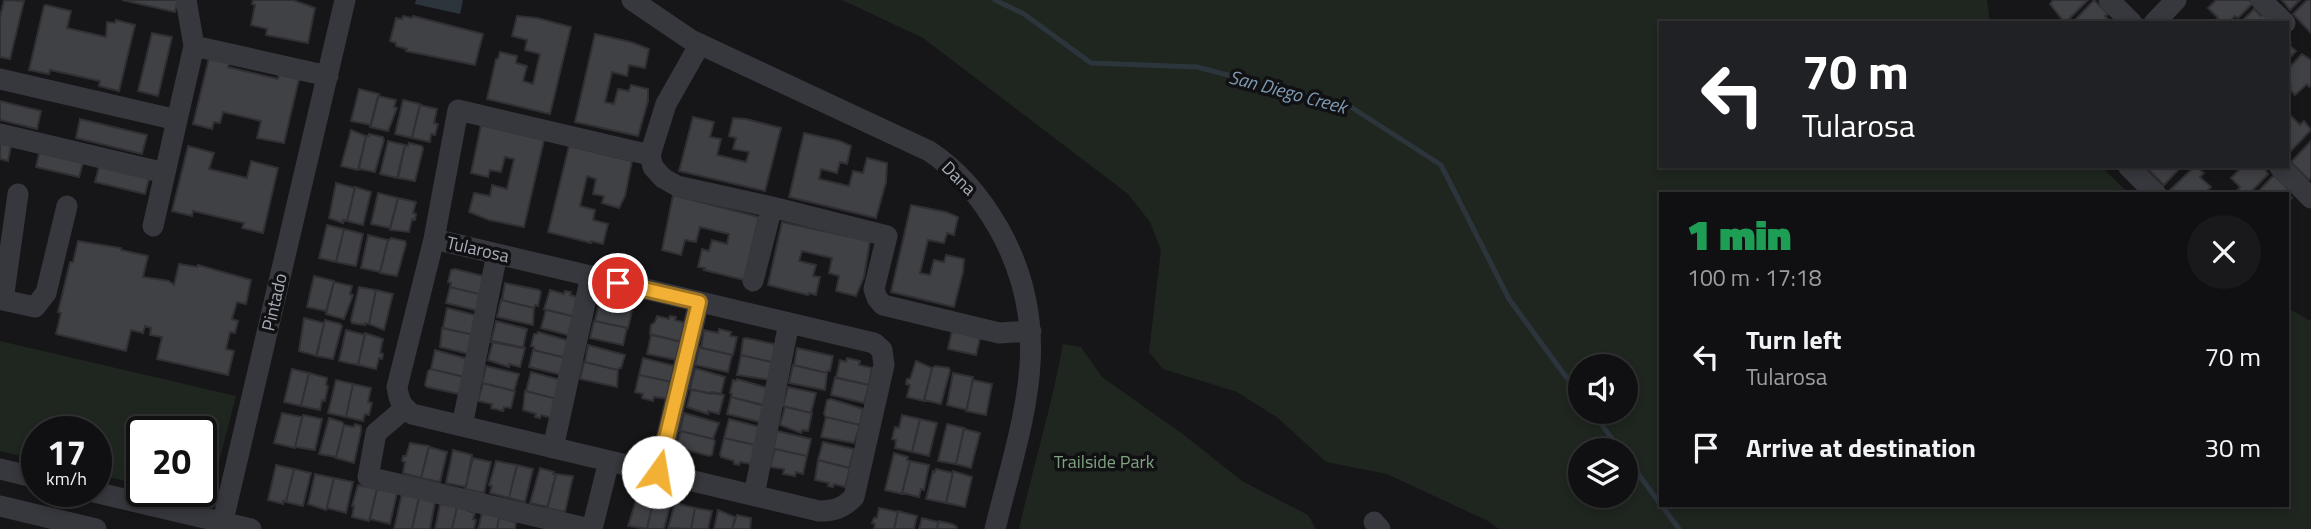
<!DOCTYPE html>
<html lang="en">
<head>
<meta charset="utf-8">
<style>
	:root { --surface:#101012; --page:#19191b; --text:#f1f3f6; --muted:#9c9d9f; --line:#303032 }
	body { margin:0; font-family:"Titillium Web",sans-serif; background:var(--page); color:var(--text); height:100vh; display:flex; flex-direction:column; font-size:26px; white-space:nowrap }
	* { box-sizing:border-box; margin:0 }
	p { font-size:23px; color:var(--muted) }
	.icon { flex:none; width:38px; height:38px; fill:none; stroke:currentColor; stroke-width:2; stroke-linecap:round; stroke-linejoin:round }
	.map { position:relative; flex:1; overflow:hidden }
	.details { position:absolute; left:1659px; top:192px; width:630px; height:315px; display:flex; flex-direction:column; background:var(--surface); border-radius:0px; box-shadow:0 4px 10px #0003,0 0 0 2px var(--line) }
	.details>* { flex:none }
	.top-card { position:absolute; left:1659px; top:21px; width:630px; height:147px; border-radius:0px; box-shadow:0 4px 10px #0003,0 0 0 2px var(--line); background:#202124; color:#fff; overflow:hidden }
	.fabs { position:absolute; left:1568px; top:354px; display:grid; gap:14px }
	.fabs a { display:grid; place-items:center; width:70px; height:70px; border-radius:50%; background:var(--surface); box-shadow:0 4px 10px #0003,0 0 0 2px var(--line); font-size:35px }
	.speed { position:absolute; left:21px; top:416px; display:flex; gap:14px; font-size:35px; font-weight:700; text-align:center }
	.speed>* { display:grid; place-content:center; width:91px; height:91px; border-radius:50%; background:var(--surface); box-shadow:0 4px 10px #0003,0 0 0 2px var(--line); line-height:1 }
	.speed small { font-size:18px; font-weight:400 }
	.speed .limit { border:4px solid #111; border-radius:10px; background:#fff; color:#111 }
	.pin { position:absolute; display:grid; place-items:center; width:60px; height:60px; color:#fff; margin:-30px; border:4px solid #fff; border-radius:50%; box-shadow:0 2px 7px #0007 }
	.me { position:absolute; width:77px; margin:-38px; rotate:13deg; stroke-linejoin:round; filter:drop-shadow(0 0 5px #0008) }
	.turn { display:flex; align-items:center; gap:24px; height:147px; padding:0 28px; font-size:32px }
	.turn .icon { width:91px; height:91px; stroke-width:2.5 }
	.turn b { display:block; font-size:49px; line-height:60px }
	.round { display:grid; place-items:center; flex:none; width:74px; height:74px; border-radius:37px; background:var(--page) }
	.overview { display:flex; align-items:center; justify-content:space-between; height:119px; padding:0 28px }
	h1 { font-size:42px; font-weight:800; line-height:52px; color:#1e9e55 }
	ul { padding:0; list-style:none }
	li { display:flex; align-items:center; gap:21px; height:91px; padding:0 28px }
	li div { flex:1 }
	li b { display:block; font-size:26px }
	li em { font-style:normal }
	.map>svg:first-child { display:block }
	.green { fill:#1e261f; fill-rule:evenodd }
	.water { fill:#2c353c }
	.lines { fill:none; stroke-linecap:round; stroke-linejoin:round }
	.stream { stroke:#2c353c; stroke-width:5 }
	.building { fill:#404145; stroke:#303034; stroke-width:2 }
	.minor { stroke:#37383d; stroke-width:21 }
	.route-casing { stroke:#9d7322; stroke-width:18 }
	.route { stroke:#f2b134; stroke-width:12 }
	.labels { text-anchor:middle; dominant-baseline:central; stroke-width:7; stroke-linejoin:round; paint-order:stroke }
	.street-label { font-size:18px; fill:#a8adb8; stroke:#111113 }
	.park-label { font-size:18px; fill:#7fa381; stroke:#111113 }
	.water-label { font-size:19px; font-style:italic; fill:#7f9bb3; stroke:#111113 }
</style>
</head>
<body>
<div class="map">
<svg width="2311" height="529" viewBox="0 0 2311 529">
	<rect width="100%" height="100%" fill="#161618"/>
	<path class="green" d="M842 0H1987L1990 23H1661V166H2101L2129 194H1661V506H2287V308L2311 321V529H1499L1488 521 1387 474 1326 462 1278 418 1237 392 1163 369 1149 352 1161 250 1150 222 1128 194 923 38ZM1580 366H1626V411H1580ZM1580 450H1626V495H1580Z
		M0 341 236 396 209 500 173 492H201V432H142V485L96 474V432H37V460L0 451Z
		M1063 344 1081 347 1102 377 1184 435 1242 481 1308 515 1316 529H1019C1033 467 1052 406 1063 344Z"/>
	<path class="water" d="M416 0H463L460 14 415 4Z"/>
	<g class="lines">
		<path class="stream" d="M995 0 1024 14 1091 63 1197 67 1351 107 1441 165 1509 299 1580 396
			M1592 411 1620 450
			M1626 457 1661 505
			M1662 506 1679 529"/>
	</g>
	<path class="building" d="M4 0 24 1 10 59 0 57V17Z
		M122 0H178L175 12Z
		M253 0H293L315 8 308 43 266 35 267 29 251 25 255 5 252 4Z
		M2053 0H2088L2065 23 2050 4Z
		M2094 0 2108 14 2105 16 2112 23H2072Z
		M2216 0H2249L2253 3 2238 18 2235 16 2228 23H2219L2216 20 2218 18 2208 8Z
		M2282 0H2281H2300L2290 10Z
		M2307 0H2311V33L2293 14Z
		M46 5 71 11 67 28 106 37 107 22 115 23 116 20 135 25 119 91 99 86 100 81 91 79 50 70 49 74 29 70 44 6Z
		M2254 9 2261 16 2263 14 2272 23H2240Z
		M403 16 412 18 413 16 483 34 475 65 406 51 407 49 396 46V43L390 41 396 18 402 19Z
		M517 16 537 18 571 27 550 114 487 99 496 59H498L500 52 517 56 516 63 527 66 523 81 533 84 540 54 525 50 527 40 512 36Z
		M152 33 172 37 158 96 138 91Z
		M595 34 631 42 649 49 645 68 629 65 627 76 612 72 605 102 614 104 618 89 629 91 631 85 648 89V101L638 136 575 122Z
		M2287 39 2291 43 2289 45 2296 51 2287 60Z
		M2302 54 2311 60V85L2309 87 2307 84 2295 95 2289 88 2291 86 2287 83V70Z
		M209 58 229 63 228 67 236 69 278 79 279 74 299 79 284 143 257 138 261 121 223 112 220 123 214 122 212 129 193 124Z
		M359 89 379 94 371 125 351 121Z
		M378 96 396 100 394 107 397 108 388 131 370 127Z
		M403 100 420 104 412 138 395 134Z
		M0 101 41 111 37 129 0 120Z
		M420 105 437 109 434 123 438 124 435 135 431 134 430 142 412 138Z
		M2291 116 2300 125 2304 121 2311 130 2287 155V120Z
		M693 117 714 122 710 137 721 139 717 155 746 162 749 152 733 149 736 138 729 136 733 118 746 119 781 128 765 191 679 171Z
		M80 119 147 135 142 154 76 138Z
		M481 125 544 140 524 227 489 220 469 212 474 193 490 196 492 185 507 189 514 159 505 157 501 172 490 170 488 177 471 173Z
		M351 130 366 136 358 170 341 166Z
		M804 133 840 141 851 146 847 164 840 162 837 173 821 169 819 179 849 186 853 171 863 173 867 158 887 163 886 182 876 218 789 197Z
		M369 134 383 137 384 140 375 172 359 169 366 136H369Z
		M0 139 12 141 8 161 0 159Z
		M388 141 405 145 397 178 380 174Z
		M2311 141V177L2309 180 2291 162Z
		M409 143 422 146 423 149 415 181 398 178 405 145 408 146Z
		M188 146 214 153 209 169 247 178 251 161 278 168 263 233 242 228 244 223 193 211 192 216 172 211Z
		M569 146 632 161 625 196 619 208 602 203 604 196 593 194 596 179 587 176 580 206 595 210 593 220 608 224 603 244 591 241V243L548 232Z
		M40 149 84 159 79 177 36 167Z
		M100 163 150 175 145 194 95 182Z
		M2145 166H2182L2164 185Z
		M2195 166 2204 173 2200 177 2211 187 2204 194H2170L2168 192Z
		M2263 166 2268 174 2249 194H2243L2238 189 2240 187 2231 178 2240 169 2238 167Z
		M2274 175 2288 189 2286 191 2292 198 2287 203V194H2256Z
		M336 183 355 188 347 221 343 220V223L329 218Z
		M355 187 371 192 363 225 347 221Z
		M378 193 398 198 390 228 371 224Z
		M673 195 759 217 744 280 704 270 705 268 698 267 702 249 709 251 712 240 727 244 729 234 700 227 696 242 685 240 681 255 662 250Z
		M398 198 416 202 413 213 416 214 415 220 412 219 409 232 390 230Z
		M911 205 946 212 958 217 954 235 947 233 944 243 928 240 920 273 930 275 934 260 944 262 946 255 964 259 963 272 954 307 891 292Z
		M782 222 870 241 864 277 856 296 836 291 839 276 829 273 832 258 802 251 799 261 816 265 813 276 820 277 816 295 809 293 808 295 768 285Z
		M327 225 344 229 336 262 319 258Z
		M344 229 363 234 356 266 336 262Z
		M368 235 388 240 380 272 361 268Z
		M391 238 405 241 406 244 397 276 380 273 388 240H390Z
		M78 241 121 248V250L148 256 143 277 169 281 174 285 179 264 197 267 198 265 251 280 246 304 237 302 232 319 238 321 235 333 230 332 226 349 234 351 228 375 157 359 162 337 150 335 151 328 145 326 143 333 131 330 126 351 56 334 61 313 58 312 70 262H73Z
		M455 269 487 277 483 295 450 287 451 283 448 282 451 270Z
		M314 276 334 281 326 311 307 307Z
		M334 282 352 286 350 294 353 295 344 319 326 314Z
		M505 283 539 290 541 292 538 306 535 305 534 308 502 300Z
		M359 287 376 290 369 324 365 323V325L352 323 351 320Z
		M450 287 483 295 479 311 446 303Z
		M376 290 393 294 384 330 369 324Z
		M550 290 564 294 565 291 571 292 570 295 581 298 576 317 544 309Z
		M501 300 534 308 533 325 497 317Z
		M614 302 626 305 625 309 632 311 628 328 595 321 599 303 613 306Z
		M447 308 479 316 474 335 443 328Z
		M546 310 576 317 571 336 541 328Z
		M657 316 669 319 670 316 676 317 675 320 686 323 682 342 650 334 651 325 655 322Z
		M304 318 324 323 317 356 299 351Z
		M325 320 340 324 342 326 333 359 316 356Z
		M496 321 527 329 523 348 491 342Z
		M594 321 627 328 623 345 590 338Z
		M442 328 474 335 469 354 440 347Z
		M719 329 731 332 730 336 737 337 733 355 701 348 704 330 718 333Z
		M346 330 365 335 358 365 339 361Z
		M952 331 980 338 976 355 948 349Z
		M538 332 570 341 566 358 534 350V347L531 346 534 334H537Z
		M365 333 383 339 380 353 383 354 382 359 379 358 376 369 358 365Z
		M651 335 682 342 677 360 647 354Z
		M746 338 774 344 776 363 741 355 743 339Z
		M493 341 525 348 520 367 509 364V367L488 360Z
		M588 345 625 355 621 368H619L618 370 585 362Z
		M699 347 732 355 728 372 695 365Z
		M797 348 833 356 830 371H827V373L794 365Z
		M435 350 468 359 464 377 431 369Z
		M533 350 566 358 562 375 529 367Z
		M741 355 775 363 770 380 737 375Z
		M643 358 675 366 672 382 639 375Z
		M847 358 860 361 859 365 872 368 869 385 836 378 840 360 846 362Z
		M916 361 932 368 924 401 907 397 910 385 906 384 907 379H910Z
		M584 362 618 370 617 387 580 379Z
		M793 365 827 373 825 390 789 383Z
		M486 366 519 374 514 391 482 383Z
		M935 366 949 368 950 371 941 404 924 400 932 368Z
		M695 368 725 377 721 394 712 392 711 394 690 389Z
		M292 369 309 373 301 406 284 402Z
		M431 369 465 377 459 394 427 387 425 385 428 371Z
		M531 372 561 380 557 399 526 391Z
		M309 373 327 378 326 385 328 386 325 401 322 400 320 410 301 406Z
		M953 373 973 377 967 410 947 405Z
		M639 375 672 382 667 399 654 397 653 401 642 398 643 394 635 392Z
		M835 377 869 385 864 403 831 395Z
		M737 379 768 388 765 406 731 397 732 394 730 393 733 380 736 381Z
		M336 380 353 384 346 417 328 413Z
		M973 380 992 384 986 415 966 411Z
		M483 383 515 391 511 408 504 407 503 411 491 408 492 404 478 401Z
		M353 384 371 388 368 402 372 403 369 415 365 414 363 421 346 417Z
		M788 387 816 393 811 413 783 406Z
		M691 390 724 395 719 414 708 411V414L687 407Z
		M525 391 557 399 552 418 541 415 540 418 535 417 536 414 523 410Z
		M731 397 764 405 760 422 727 414Z
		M831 399 863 409 860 425 826 417 824 414 827 400Z
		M785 407 812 413 808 431 802 430 801 433 780 425Z
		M282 413 302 417 295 448 274 443Z
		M684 413 719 423 713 439 680 431Z
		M303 415 322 419 315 450 295 447Z
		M902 415 920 419 912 452 895 448 896 440 892 439 895 427 899 428Z
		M826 417 860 425 854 443 821 437Z
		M329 418 342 422 344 425 336 457 319 454Z
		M729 419 760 427 755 445 724 438Z
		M920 419 937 423 929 456 912 452Z
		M355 424 361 426V431L354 463 336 458 344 425 354 427Z
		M947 424 964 428 956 464 938 461Z
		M964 429 980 433 971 468 956 464Z
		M681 431 713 439 715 441 712 455 709 456 676 447Z
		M777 431 811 439 807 456 775 449 773 451Z
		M724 438 755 445 751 464 740 462 739 465 734 464V461L721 457 720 454Z
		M823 442 854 449 849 468 818 460Z
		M410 443 429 446 421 478 403 473 405 462 402 461 403 456H406Z
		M429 447 447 452 440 482 421 478Z
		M775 449 807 456 803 474 796 472 795 476 783 474 784 469 770 467Z
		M453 450 472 455 466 487 446 483Z
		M894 453 908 457 907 460 910 461 902 494 885 490Z
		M473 458 491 462 484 493 465 489Z
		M818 460 850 468 845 487 834 484 833 487 828 486 829 483 815 480Z
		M496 461 517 465 509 498 490 493 492 486 489 485Z
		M910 461 929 465 924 490 921 489 919 497 902 493Z
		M276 465 294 469 286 502 283 501V504L268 500Z
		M517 465 533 469 525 502 509 498Z
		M540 468 554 472 553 474H556L548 507 530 503Z
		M294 469 311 473 303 506 286 502Z
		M936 469 953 473 946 503 926 499 933 471 935 472Z
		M953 471 972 477 965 507 946 503Z
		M315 474 334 478 326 510 308 504Z
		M556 474 573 476 565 512 547 508Z
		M334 478 353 482 346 513 327 508Z
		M358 485 377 489 369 521 352 517 354 506H352Z
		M377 489 397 493 390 524 370 519Z
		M639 491 652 494 651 497 654 498 647 529 628 526Z
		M402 493 419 497 412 529H394Z
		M419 498 435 502 430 529H412Z
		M654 498 671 502 664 529H647Z
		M675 503 695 508 691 529 668 528Z
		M440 504 457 507 452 529H435Z
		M457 507 475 513 473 519 476 520 474 529H452Z
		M695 508 712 511 708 529H691Z
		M879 508 898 512 894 529H874L875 524 872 523 874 518H877Z
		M718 510 735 517 732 529H714Z
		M898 511 917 516 914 529H894Z
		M482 513 499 517 497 529H478Z
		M737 515 751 518 750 529H732Z
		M499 518 516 522 515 529H497Z
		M922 518 938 522 937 529H919Z
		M939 521 952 524 957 527 956 529H937Z"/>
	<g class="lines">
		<path class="minor" d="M632 0 691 40 929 151C958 170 982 199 999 229 1058 334 1021 422 995 529
			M2109 0 2132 23
			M2261 0 2285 23
			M2154 23 2176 0
			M700 44 666 104 650 155 653 167 663 178 677 186 772 207 753 281
			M194 46 328 76
			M0 79 177 120 194 46 186 0
			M0 134 165 173
			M2128 166 2156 194
			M2279 166 2311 198
			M18 194 3 300 35 307 46 293 67 206
			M772 207 887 236 874 289 877 298 883 305 999 333 1031 331
			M153 226 177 120
			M434 239 874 343 882 350 884 365 854 497C843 508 835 511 819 511L412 414C401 406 399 400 397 387Z
			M434 239 458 110 650 155
			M404 409 376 433 368 477 590 529
			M462 426 497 254
			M553 448 591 276
			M0 469 37 478
			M658 473 699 302
			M94 492 251 529
			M754 495 789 323
			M0 506 96 529
			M1374 522 1380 529
			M221 529 345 0
			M592 529 609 461"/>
	</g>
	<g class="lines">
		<g class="route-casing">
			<path id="route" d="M618 283 699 302 658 472"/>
		</g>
		<use href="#route" class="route"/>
	</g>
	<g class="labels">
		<g class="street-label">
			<text transform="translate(959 178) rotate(45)">Dana</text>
			<text transform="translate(478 249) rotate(13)">Tularosa</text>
			<text transform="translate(274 302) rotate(-77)">Pintado</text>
		</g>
		<g class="park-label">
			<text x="1104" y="461">Trailside Park</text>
		</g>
		<g class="water-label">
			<text transform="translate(1288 91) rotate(15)">San Diego Creek</text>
		</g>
	</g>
</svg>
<div class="fabs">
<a><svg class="icon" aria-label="sound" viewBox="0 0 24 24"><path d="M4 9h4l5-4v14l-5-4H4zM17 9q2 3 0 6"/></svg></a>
<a><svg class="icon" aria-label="layers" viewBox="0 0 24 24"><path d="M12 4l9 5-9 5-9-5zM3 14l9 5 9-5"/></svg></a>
</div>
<div class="speed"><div>17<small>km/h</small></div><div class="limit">20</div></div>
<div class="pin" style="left:618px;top:283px;background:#d93025"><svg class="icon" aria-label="arrive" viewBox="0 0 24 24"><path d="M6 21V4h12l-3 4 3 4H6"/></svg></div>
<svg class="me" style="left:658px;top:472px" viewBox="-20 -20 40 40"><circle r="19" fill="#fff"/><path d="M0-13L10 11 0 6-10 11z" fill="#f2b134"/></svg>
<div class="top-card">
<div class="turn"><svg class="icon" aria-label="left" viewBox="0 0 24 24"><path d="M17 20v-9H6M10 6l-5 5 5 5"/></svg><div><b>70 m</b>Tularosa</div></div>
</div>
<section class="details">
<div class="overview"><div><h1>1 min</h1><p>100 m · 17:18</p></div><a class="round"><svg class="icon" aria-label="close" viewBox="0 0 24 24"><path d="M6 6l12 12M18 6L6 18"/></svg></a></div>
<ul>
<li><svg class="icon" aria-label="left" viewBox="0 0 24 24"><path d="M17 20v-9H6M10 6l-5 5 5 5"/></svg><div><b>Turn left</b><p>Tularosa</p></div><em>70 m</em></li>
<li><svg class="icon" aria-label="arrive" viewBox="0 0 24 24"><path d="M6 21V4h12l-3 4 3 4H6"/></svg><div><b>Arrive at destination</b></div><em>30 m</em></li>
</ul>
</section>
</div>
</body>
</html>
